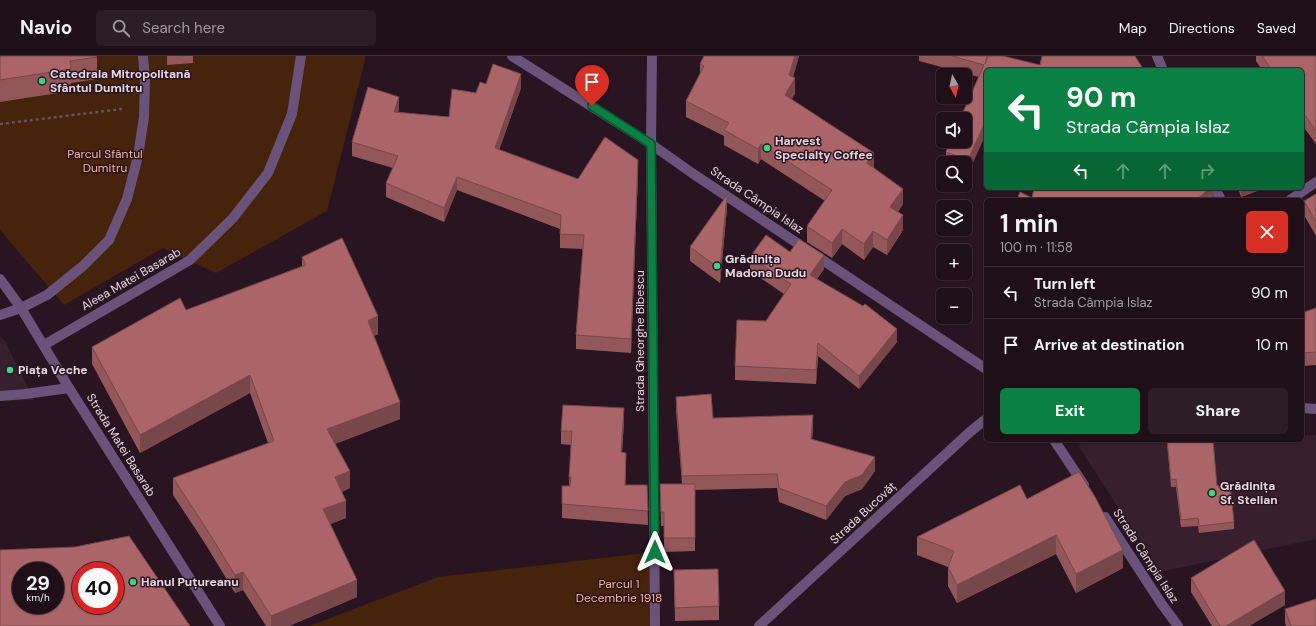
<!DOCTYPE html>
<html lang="en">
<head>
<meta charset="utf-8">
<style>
	:root { --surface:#1f0f19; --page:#2c1d26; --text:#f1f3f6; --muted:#a19ca2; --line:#3c2f38; --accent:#0b8043 }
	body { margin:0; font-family:"DM Sans",sans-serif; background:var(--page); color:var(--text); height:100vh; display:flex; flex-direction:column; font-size:15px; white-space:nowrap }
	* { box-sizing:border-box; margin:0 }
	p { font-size:13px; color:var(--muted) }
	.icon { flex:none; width:22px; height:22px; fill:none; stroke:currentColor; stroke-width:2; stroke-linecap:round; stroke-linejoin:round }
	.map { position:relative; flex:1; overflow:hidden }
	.details { position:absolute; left:984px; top:142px; width:320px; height:244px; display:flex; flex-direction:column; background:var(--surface); border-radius:6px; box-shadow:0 1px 3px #0004,0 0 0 1px var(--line) }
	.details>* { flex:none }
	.banner { position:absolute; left:984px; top:12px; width:320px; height:122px; border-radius:6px; box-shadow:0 1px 3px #0004,0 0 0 1px var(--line); background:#0b8043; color:#fff; overflow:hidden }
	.needle { width:26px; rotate:171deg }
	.controls { position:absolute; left:936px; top:12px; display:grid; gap:8px }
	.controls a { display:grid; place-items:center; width:36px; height:36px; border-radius:6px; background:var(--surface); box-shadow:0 1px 3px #0004,0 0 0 1px var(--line); font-size:20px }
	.speed { position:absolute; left:12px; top:506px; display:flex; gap:8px; font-size:20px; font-weight:700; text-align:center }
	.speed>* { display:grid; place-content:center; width:52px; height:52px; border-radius:50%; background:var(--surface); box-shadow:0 1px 3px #0004,0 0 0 1px var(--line); line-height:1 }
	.speed small { font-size:10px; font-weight:400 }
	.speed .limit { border:6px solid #d22; background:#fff; color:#111 }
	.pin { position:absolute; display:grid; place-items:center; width:34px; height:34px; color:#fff; margin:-41px -17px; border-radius:50% 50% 50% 0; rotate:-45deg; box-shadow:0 0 4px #0007 }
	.pin .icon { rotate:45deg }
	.me { position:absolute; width:44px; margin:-22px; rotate:0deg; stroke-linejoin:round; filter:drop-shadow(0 0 3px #0008) }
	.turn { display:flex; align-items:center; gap:14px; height:84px; padding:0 16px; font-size:18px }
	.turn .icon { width:52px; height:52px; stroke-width:2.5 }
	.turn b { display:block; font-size:28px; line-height:34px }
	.lanes { display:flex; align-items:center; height:38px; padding:0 16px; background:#0003; justify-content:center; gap:20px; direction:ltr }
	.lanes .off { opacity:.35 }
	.round { display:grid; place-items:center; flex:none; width:42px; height:42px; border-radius:6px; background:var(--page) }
	.headline { display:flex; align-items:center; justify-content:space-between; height:68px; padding:0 16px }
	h1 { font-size:24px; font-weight:700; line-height:30px }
	.primary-button { display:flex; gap:8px; margin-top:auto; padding:8px 16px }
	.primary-button a { flex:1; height:46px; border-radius:6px; background:var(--accent); color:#fff; font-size:16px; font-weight:700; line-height:46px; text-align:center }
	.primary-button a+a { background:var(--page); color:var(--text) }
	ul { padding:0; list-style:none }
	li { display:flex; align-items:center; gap:12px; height:52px; padding:0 16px; border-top:1px solid var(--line) }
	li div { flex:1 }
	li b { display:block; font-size:15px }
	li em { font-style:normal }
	header { display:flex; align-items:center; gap:24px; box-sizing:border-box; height:56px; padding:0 20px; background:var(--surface); border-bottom:1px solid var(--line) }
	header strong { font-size:19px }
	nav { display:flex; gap:22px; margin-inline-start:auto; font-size:14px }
	.search { width:280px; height:36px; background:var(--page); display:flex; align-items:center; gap:10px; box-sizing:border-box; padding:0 14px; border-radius:6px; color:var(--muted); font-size:15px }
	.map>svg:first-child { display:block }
	.built { fill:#381f2e }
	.green { fill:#46230b }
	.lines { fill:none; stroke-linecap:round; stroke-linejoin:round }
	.path { stroke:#65525e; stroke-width:2.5; stroke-dasharray:3 3; stroke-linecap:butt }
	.service { stroke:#69537a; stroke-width:10 }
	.pedestrian { stroke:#69537a; stroke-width:10 }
	.minor { stroke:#69537a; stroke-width:10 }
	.tertiary { stroke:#69537a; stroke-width:10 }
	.wall { fill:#935759 }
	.shaded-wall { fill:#784749 }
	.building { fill:#ab6568; stroke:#784749; fill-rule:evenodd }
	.route-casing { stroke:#07532c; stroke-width:10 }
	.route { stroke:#0b8043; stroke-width:7 }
	.poi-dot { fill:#3ad77f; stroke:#291421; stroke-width:1.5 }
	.labels { text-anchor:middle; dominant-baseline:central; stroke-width:3; stroke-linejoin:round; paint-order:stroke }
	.poi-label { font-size:12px; font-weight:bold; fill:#e7d8e0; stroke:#291421; text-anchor:start }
	.park-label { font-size:12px; fill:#fbb68d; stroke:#291421 }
	.street-label { font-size:12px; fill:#e7d8e0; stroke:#291421 }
</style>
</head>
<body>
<header>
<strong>Navio</strong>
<div class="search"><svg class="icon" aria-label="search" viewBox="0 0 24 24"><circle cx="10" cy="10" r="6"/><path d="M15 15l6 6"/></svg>Search here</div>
<nav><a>Map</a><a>Directions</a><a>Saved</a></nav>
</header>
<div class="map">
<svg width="1316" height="570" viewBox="0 0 1316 570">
	<rect width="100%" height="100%" fill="#291421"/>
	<path class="built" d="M0 280 5 285 34 344 0 345Z
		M1302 379H1316V483L1160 516 1079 391 1082 384H1302Z"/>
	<path class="green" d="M0 0H366L327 155 216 217 163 192 64 249 0 174Z
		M655 496 654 570H309L438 521Z"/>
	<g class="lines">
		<path class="path" d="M0 68 122 53"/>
		<path class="service" d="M0 259 21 252
			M0 340 25 338 69 332"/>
		<path class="pedestrian" d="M21 252 47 239 83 210 109 184 127 143 138 100 144 61 145 25 143 0
			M44 289 190 204 233 162 268 117 292 58 301 0"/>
		<path class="minor" d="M1157 0 1163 14
			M1215 132 1221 144
			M1290 144 1316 126"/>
		<path class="tertiary" d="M512 0 651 88 692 117 986 313
			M652 0 651 88 655 570
			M0 223 21 252 69 332 220 570
			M1302 352 1316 353
			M1054 384 1084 429
			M1105 461 1161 547 1178 570
			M759 570 971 375 986 363"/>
	</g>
	<path class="wall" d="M0 0 97 1V23L71 27V35L0 46Z
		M167 0H193V7L167 9Z
		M704 0H799L793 21 795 38 791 43 874 112 903 148 898 156 903 174 887 199 873 191 864 204 842 188 832 202 807 186V170L825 145 761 103 758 108 724 89V80L686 61V45L700 18V8Z
		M919 0H1003L1040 9 1144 14H986L968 118 965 117V107H946V96L979 21 919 5Z
		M1256 0H1316V88L1302 69V14H1262L1256 5Z
		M486 28 521 32 499 94 578 123 638 117 631 297 576 293V279L583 193 560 192V173L457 134 444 166 386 141V127L393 112 352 100V86L399 54 398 56 449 61 476 37Z
		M1238 132H1265L1241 141Z
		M1316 138V180L1304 159V145Z
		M727 152 720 227 690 205V191Z
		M790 196 824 213 817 223 897 286 859 333 818 300 816 328 735 324V310L784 238 750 215V201Z
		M302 201 378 278 374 280 400 363 335 388 350 432 342 436 346 462 330 468 357 541 289 570H266L243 534 235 537 206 489 173 439V422L268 387 250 337 140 397 92 308V291L302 210Z
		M1316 252V309L1303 310 1304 315V329H1302V257Z
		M676 341 713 362 813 372 812 383 875 415 862 433 845 440 826 464 779 446 777 432 695 434V495L664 496V470H661L660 428H682L676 355Z
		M624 366 622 396 626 410 625 429H647L648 469 562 462V448L569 430 571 389 561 388V375Z
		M1167 384H1213L1217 430 1234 466V473L1199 477 1198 470 1181 471 1176 431H1171Z
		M1027 443 1123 512 1076 537 1056 498 957 547 948 530V511L917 499V481Z
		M674 514 719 550V564L675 565Z
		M1191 522 1285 549 1249 570H1212L1191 536Z
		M1285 553 1316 570H1286L1285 567Z"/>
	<path class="shaded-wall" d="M795 0H799L791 28 795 22V38L785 55V39Z
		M521 18V32L495 106V92Z
		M399 41V54L394 69V56Z
		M986 64V78L968 118V104Z
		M761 88V103L758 108V93Z
		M874 97V112L867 107Z
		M638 104V117L631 297V283Z
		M457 121V134L444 166V152Z
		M1210 132H1213V143L1212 144H1196Z
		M1241 132H1265L1241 141Z
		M903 133V148L890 166V151Z
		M727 139V152L720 227V213Z
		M903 159V174L887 199V184Z
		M842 173V188L832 202V187Z
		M873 175V191L864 204V188Z
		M824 199V213L810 233V219Z
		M378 260V278L368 282V265Z
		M897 273V286L859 333V320Z
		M818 287V300L816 328V314Z
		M250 319V337L140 397V379Z
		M400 346V363L327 391V373Z
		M624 352V366L621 410V396Z
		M813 359V372L811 397V383Z
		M626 397V410L625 443V429Z
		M875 401V415L862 433 845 440 826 464V450L845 426Z
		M350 415V432L335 439V421Z
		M346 445V462L323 471V453Z
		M1056 479V498L957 547V529Z
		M1123 494V512L1076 537V518Z
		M243 516V534L235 537V519Z
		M357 524V541L289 570H271V560Z
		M1285 535V549L1249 570H1226Z"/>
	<path class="building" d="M0 0H96L97 1 70 5 71 13 0 24Z
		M704 0H795L789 19 795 22 785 39 874 97 867 107 903 133 890 151 903 159 887 184 873 175 864 188 842 173 832 187 807 170 832 134 761 88 758 93 724 74 729 67 686 45 704 10 700 8Z
		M952 0H987L985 8 988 0H1003L1040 9 1042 0H1135L1144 14H986V64L968 104 946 96 950 85H965V63H960L984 9Z
		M1262 0H1316V75L1302 55V14H1272Z
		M493 8 521 18 495 92 578 123 605 81 638 104 631 283 576 279 584 179 560 178 561 159 457 121 444 152 386 127 398 100 352 86 368 31 399 41 394 56 449 61 452 33 476 37 480 26 486 28Z
		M1034 132H1210L1196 144H1017L1020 136 1032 142Z
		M1316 138V166L1304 145Z
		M727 139 720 213 690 191Z
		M766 179 790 196 799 183 824 199 810 219 863 250 865 248 897 273 859 320 818 287 816 314 735 310 737 264 766 265 791 228 750 201Z
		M342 182 378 260 368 265 400 346 327 373 350 415 335 421 346 445 323 453 357 524 271 560 243 516 235 519 206 472 173 422 274 385 250 319 140 379 92 291 180 242 186 254 306 209 302 201Z
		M1316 252V296L1302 297V257Z
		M1302 304 1304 315H1302Z
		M711 338 713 362 813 359 811 383 875 401 862 419 845 426 826 450 779 432 777 418 682 420 676 341Z
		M563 349 624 352 621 396 626 397 625 429H647L648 455 562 448V430H570L571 421H569L572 375H561Z
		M1167 384H1213L1217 430 1230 428 1234 466 1199 470 1198 462 1181 464 1176 423 1171 424Z
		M1079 416 1094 439 1123 494 1076 518 1056 479 957 529 948 511 954 495 917 481 1020 429 1027 443Z
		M660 428H695V482H664V456H661Z
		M129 480 190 570H0V494L75 491ZM21 515H55V549H21ZM81 515H115V549H81Z
		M1254 484 1285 535 1226 570H1220L1191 522Z
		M718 513 719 550 675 552 674 514Z
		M1316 543V570H1291L1285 553Z"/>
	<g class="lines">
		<g class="route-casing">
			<path id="route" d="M592 50 651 88 655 496"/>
		</g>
		<use href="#route" class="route"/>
	</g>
	<g class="poi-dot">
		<circle cx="42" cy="25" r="4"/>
		<circle cx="767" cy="92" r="4"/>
		<circle cx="717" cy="210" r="4"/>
		<circle cx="10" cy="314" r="4"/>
		<circle cx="1212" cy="437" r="4"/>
		<circle cx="133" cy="526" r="4"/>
	</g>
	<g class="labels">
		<g class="poi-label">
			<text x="50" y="18">Catedrala Mitropolitană<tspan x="50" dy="14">Sfântul Dumitru</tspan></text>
			<text x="775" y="85">Harvest<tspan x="775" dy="14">Specialty Coffee</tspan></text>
			<text x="725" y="203">Grădinița<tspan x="725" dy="14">Madona Dudu</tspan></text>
			<text x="18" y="314">Piața Veche</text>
			<text x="1220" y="430">Grădinița<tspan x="1220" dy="14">Sf. Stelian</tspan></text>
			<text x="141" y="526">Hanul Puțureanu</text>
		</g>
		<g class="park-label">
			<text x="105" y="98">Parcul Sfântul<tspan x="105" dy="14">Dumitru</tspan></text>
			<text x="619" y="528">Parcul 1<tspan x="619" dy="14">Decembrie 1918</tspan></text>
		</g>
		<g class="street-label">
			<text transform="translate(757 144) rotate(34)">Strada Câmpia Islaz</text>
			<text transform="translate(131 223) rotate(-30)">Aleea Matei Basarab</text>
			<text transform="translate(640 285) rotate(-90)">Strada Gheorghe Bibescu</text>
			<text transform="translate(121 389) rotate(58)">Strada Matei Basarab</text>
			<text transform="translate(863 457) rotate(-43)">Strada Bucovăț</text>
			<text transform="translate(1146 500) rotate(57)">Strada Câmpia Islaz</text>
		</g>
	</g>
</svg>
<div class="controls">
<a><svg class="needle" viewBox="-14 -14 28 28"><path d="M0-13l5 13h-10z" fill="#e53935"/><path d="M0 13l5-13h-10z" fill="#a19ca2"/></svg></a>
<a><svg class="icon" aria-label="sound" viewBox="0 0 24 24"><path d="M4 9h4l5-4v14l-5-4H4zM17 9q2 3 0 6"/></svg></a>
<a><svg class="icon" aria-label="search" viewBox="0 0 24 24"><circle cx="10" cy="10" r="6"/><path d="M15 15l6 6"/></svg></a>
<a><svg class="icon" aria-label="layers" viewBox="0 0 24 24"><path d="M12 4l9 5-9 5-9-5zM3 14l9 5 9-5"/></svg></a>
<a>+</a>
<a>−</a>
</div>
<div class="speed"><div>29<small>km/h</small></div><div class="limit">40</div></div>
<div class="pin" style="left:592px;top:50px;background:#d93025"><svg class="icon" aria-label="arrive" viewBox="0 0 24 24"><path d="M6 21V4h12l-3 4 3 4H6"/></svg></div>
<svg class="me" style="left:655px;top:496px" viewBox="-20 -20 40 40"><path d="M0-17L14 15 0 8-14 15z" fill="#0b8043" stroke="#fff" stroke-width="4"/></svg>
<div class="banner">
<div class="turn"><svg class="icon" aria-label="left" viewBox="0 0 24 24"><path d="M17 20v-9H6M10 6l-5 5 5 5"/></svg><div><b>90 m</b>Strada Câmpia Islaz</div></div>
<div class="lanes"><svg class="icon" aria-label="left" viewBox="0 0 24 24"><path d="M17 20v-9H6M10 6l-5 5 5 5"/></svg><svg class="icon off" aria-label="ahead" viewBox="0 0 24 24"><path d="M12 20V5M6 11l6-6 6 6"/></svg><svg class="icon off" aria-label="ahead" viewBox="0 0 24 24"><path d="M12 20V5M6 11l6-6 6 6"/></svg><svg class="icon off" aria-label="right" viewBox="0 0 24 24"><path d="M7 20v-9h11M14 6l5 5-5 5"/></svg></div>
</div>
<section class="details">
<div class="headline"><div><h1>1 min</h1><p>100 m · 11:58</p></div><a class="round" style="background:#d93025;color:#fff"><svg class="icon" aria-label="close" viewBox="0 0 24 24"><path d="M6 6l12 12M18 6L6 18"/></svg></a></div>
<ul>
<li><svg class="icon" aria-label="left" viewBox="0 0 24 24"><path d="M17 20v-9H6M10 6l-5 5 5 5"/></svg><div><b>Turn left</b><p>Strada Câmpia Islaz</p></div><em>90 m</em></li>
<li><svg class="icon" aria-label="arrive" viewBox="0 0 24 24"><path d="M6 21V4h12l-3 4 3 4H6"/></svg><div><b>Arrive at destination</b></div><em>10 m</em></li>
</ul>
<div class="primary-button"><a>Exit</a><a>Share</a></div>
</section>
</div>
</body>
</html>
